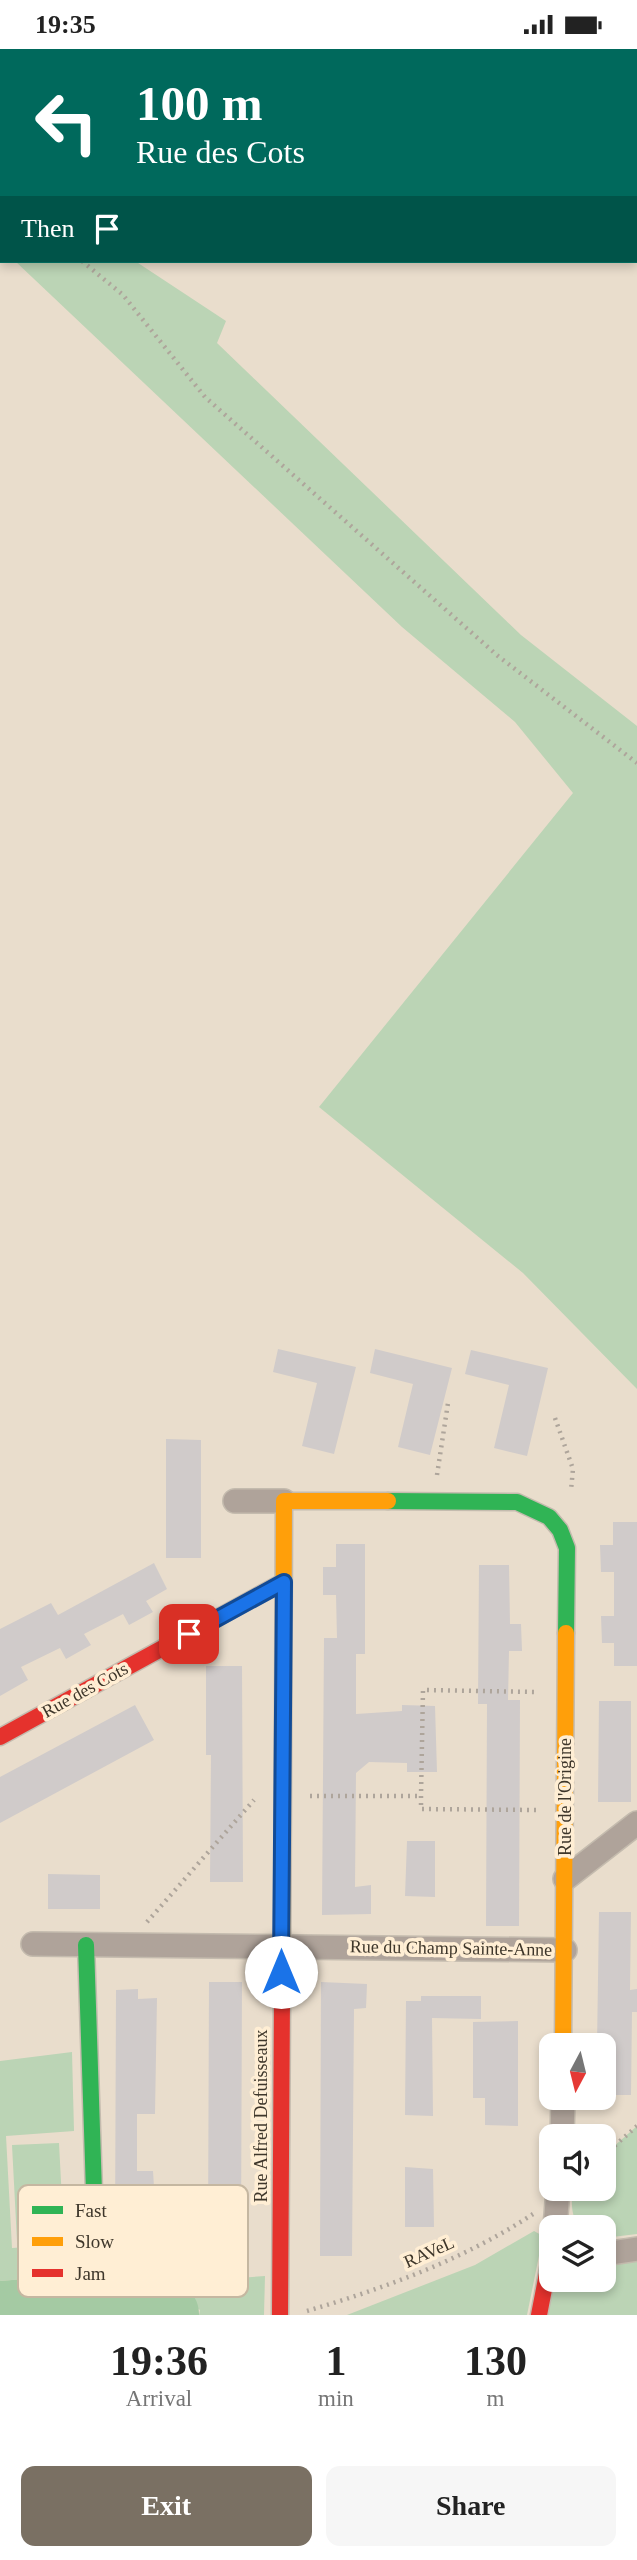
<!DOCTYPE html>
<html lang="en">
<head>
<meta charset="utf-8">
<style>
	:root { --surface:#fff; --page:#f6f6f6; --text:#222; --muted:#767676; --accent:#7a7063 }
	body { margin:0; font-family:"Times New Roman",serif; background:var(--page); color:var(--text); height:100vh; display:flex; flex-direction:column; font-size:26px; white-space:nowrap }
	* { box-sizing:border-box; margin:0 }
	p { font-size:23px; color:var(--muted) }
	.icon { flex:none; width:38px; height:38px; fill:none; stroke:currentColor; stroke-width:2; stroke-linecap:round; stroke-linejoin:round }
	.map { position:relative; height:2266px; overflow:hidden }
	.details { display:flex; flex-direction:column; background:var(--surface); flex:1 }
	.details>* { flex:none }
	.hud { position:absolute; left:0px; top:0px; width:637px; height:214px; box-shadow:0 4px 10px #0003; background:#00695c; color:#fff; overflow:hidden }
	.needle { width:46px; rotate:187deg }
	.tools { position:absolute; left:539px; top:1984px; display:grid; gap:14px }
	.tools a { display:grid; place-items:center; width:77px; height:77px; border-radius:14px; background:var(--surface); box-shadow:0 4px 10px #0003; font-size:35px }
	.pin { position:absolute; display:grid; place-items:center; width:60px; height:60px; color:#fff; margin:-30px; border-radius:14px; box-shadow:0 4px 10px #0006 }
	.me { position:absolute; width:77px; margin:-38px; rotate:0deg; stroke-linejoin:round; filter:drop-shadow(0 0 5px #0008) }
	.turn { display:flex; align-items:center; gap:24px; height:147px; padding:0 21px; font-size:32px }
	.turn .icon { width:91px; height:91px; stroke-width:2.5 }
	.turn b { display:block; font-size:49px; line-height:60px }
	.then { display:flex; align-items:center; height:66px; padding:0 21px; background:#0003; gap:14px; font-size:26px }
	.eta { display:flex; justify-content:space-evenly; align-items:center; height:119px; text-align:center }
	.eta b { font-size:42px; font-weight:700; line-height:49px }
	.button { display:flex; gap:14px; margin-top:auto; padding:14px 21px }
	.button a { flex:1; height:80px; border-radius:14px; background:var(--accent); color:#fff; font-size:28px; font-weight:700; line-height:80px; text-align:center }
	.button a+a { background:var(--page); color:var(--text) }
	.status { display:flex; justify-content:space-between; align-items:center; height:49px; padding:0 35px; background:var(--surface); direction:ltr }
	.status svg { height:19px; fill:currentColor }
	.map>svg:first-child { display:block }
	.green { fill:#bbd4b5 }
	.forest { fill:#a4caa3 }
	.building { fill:#d0cbca }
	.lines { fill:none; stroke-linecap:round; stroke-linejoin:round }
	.street-casing { stroke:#c4bbae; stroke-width:26 }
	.fast-casing { stroke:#c4bbae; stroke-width:19 }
	.slow-casing { stroke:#c4bbae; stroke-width:19 }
	.jam-casing { stroke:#c4bbae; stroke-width:19 }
	.path { stroke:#aea59b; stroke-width:4.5; stroke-dasharray:2 5; stroke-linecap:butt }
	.street { stroke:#afa39a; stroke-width:23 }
	.fast { stroke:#30b455; stroke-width:16 }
	.slow { stroke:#ff9f0a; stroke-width:16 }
	.jam { stroke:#e5322d; stroke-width:16 }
	.route-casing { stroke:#114b97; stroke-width:18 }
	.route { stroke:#1a73e8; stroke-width:12 }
	.labels { text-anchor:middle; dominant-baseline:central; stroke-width:7; stroke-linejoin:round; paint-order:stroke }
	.street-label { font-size:18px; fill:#3e362a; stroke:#ffeed4 }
	.key { fill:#ffeed4; stroke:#c5b7a1; stroke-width:2 }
	.key-label { font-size:19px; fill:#3e362a }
</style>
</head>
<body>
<div class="status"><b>19:35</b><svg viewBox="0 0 49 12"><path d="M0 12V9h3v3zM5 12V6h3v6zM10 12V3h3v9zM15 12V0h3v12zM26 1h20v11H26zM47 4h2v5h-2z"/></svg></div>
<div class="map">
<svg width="637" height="2266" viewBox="0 0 637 2266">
	<rect width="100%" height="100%" fill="#e9ddcc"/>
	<path class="green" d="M15 212H135L226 272 217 294 521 586 637 677V1340L523 1224 319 1058 573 744 515 673 402 578Z
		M72 2003 74 2082 6 2087 12 2199 142 2191 143 2205 204 2206 208 2231 265 2227 264 2266H199L200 2261 128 2217 96 2224 0 2232V2012Z
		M637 2077V2185L604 2189V2179H581C570 2167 572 2155 572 2140H604V2106Z
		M59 2094 64 2190 17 2192 12 2096Z
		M534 2182 543 2187 527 2266H347L475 2216Z
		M637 2200V2266H539L551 2231H604V2205Z"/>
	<path class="forest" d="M128 2217C154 2224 200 2232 199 2266H0V2232L96 2224Z"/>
	<path class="building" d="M278 1300 356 1318 334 1405 302 1397 317 1334 273 1323Z
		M375 1300 452 1319 430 1406 398 1398 413 1335 370 1324Z
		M471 1301 548 1319 527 1407 494 1399 509 1336 465 1325Z
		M166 1390 201 1391V1509H166Z
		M613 1473H637V1617H614V1594H602L601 1567H614V1523H601L600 1496H613Z
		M336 1495H365V1605H356V1665L402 1662V1656L435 1657 437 1723H407V1714L369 1713 356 1724 355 1838 371 1836V1865L322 1866 324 1589H337L336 1546H323V1518H336Z
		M154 1514 167 1540 146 1552 153 1563 129 1576 123 1565 84 1585 91 1596 66 1610 60 1599 21 1618 28 1631 0 1647V1580L51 1554 58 1566Z
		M479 1516H509L510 1575H521L522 1602H509L508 1651H520L519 1877H486L487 1655H478Z
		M206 1617H242L243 1833H210L211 1706H206Z
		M599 1652H631V1753H598Z
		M135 1656 154 1691 0 1774V1728Z
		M407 1792H435V1848L405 1847Z
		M48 1825 100 1826V1860H48Z
		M599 1863H631L630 1941 637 1940V1963H632L631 2046H604V1997H597Z
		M209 1933H242L241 2188H208Z
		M321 1933 367 1935 366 1959 354 1960 352 2207H320Z
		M138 1940V1950L157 1949 155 2065H137V2122H153L157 2187 115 2186 116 1941Z
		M421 1947H481V1970L432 1969 433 2067 405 2066 406 1952H421Z
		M518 1972V2077L485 2076V2049H473V1973Z
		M405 2118 433 2120 434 2178H405Z"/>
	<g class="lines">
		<g class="street-casing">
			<path id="street" d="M235 1452H284
				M565 1830 637 1774
				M33 1895 565 1901
				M562 2088 563 2049
				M555 2179 558 2140
				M604 2205 637 2200"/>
		</g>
		<g class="fast-casing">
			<path id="fast" d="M388 1452 517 1453 549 1468 560 1481 567 1499 566 1584
				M86 1896 95 2174"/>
		</g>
		<g class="slow-casing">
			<path id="slow" d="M282 1948 284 1452H388
				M563 1997 566 1584"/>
		</g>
		<g class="jam-casing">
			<path id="jam" d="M0 1688 283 1533
				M280 2266 282 1948
				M539 2266 551 2204"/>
		</g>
		<path class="path" d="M0 141 2 143
			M82 212 123 246 205 348 498 607 637 714
			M555 1369 573 1420 571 1441
			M437 1426 448 1354
			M310 1747H421
			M536 1761 421 1760V1747L423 1641 537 1643
			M147 1873 254 1751
			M604 2106 637 2077
			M307 2262C385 2239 465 2210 533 2165"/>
		<use href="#street" class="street"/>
		<use href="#fast" class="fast"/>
		<use href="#slow" class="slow"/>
		<use href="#jam" class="jam"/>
	</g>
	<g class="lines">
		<g class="route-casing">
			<path id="route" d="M189 1585 284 1533 281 1923"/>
		</g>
		<use href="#route" class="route"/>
	</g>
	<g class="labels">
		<g class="street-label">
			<text transform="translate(85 1641) rotate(-29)">Rue des Cots</text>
			<text transform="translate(565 1748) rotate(-90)">Rue de l'Origine</text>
			<text transform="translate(451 1899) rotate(1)">Rue du Champ Sainte-Anne</text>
			<text transform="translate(261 2067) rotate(-90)">Rue Alfred Defuisseaux</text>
			<text transform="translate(429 2203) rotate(-24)">RAVeL</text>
		</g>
	</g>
	<rect x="18" y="2136" width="230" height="112" rx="10" class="key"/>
	<rect x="32" y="2157" width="31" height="8" fill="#30b455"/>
	<rect x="32" y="2188" width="31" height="9" fill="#ff9f0a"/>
	<rect x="32" y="2220" width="31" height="8" fill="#e5322d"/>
	<g class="key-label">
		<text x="75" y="2168">Fast</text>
		<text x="75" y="2199">Slow</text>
		<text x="75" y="2231">Jam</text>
	</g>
</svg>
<div class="tools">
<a><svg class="needle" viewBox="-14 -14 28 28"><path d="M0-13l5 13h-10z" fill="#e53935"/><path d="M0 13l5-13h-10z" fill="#767676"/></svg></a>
<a><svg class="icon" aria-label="sound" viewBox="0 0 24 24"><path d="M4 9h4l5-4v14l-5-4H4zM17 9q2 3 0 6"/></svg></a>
<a><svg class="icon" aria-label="layers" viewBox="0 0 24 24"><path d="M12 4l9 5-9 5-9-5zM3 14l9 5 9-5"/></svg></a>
</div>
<div class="pin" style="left:189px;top:1585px;background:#d93025"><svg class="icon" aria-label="arrive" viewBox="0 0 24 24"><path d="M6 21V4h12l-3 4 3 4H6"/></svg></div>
<svg class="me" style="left:281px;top:1923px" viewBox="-20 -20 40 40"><circle r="19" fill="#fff"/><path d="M0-13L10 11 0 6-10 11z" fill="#1a73e8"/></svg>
<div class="hud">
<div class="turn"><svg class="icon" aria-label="left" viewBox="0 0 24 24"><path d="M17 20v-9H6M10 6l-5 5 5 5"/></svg><div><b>100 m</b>Rue des Cots</div></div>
<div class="then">Then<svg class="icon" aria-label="arrive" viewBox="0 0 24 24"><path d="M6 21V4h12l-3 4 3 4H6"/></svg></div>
</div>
</div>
<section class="details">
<div class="eta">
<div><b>19:36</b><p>Arrival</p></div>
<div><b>1</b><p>min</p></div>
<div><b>130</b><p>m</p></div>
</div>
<div class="button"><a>Exit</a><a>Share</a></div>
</section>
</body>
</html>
